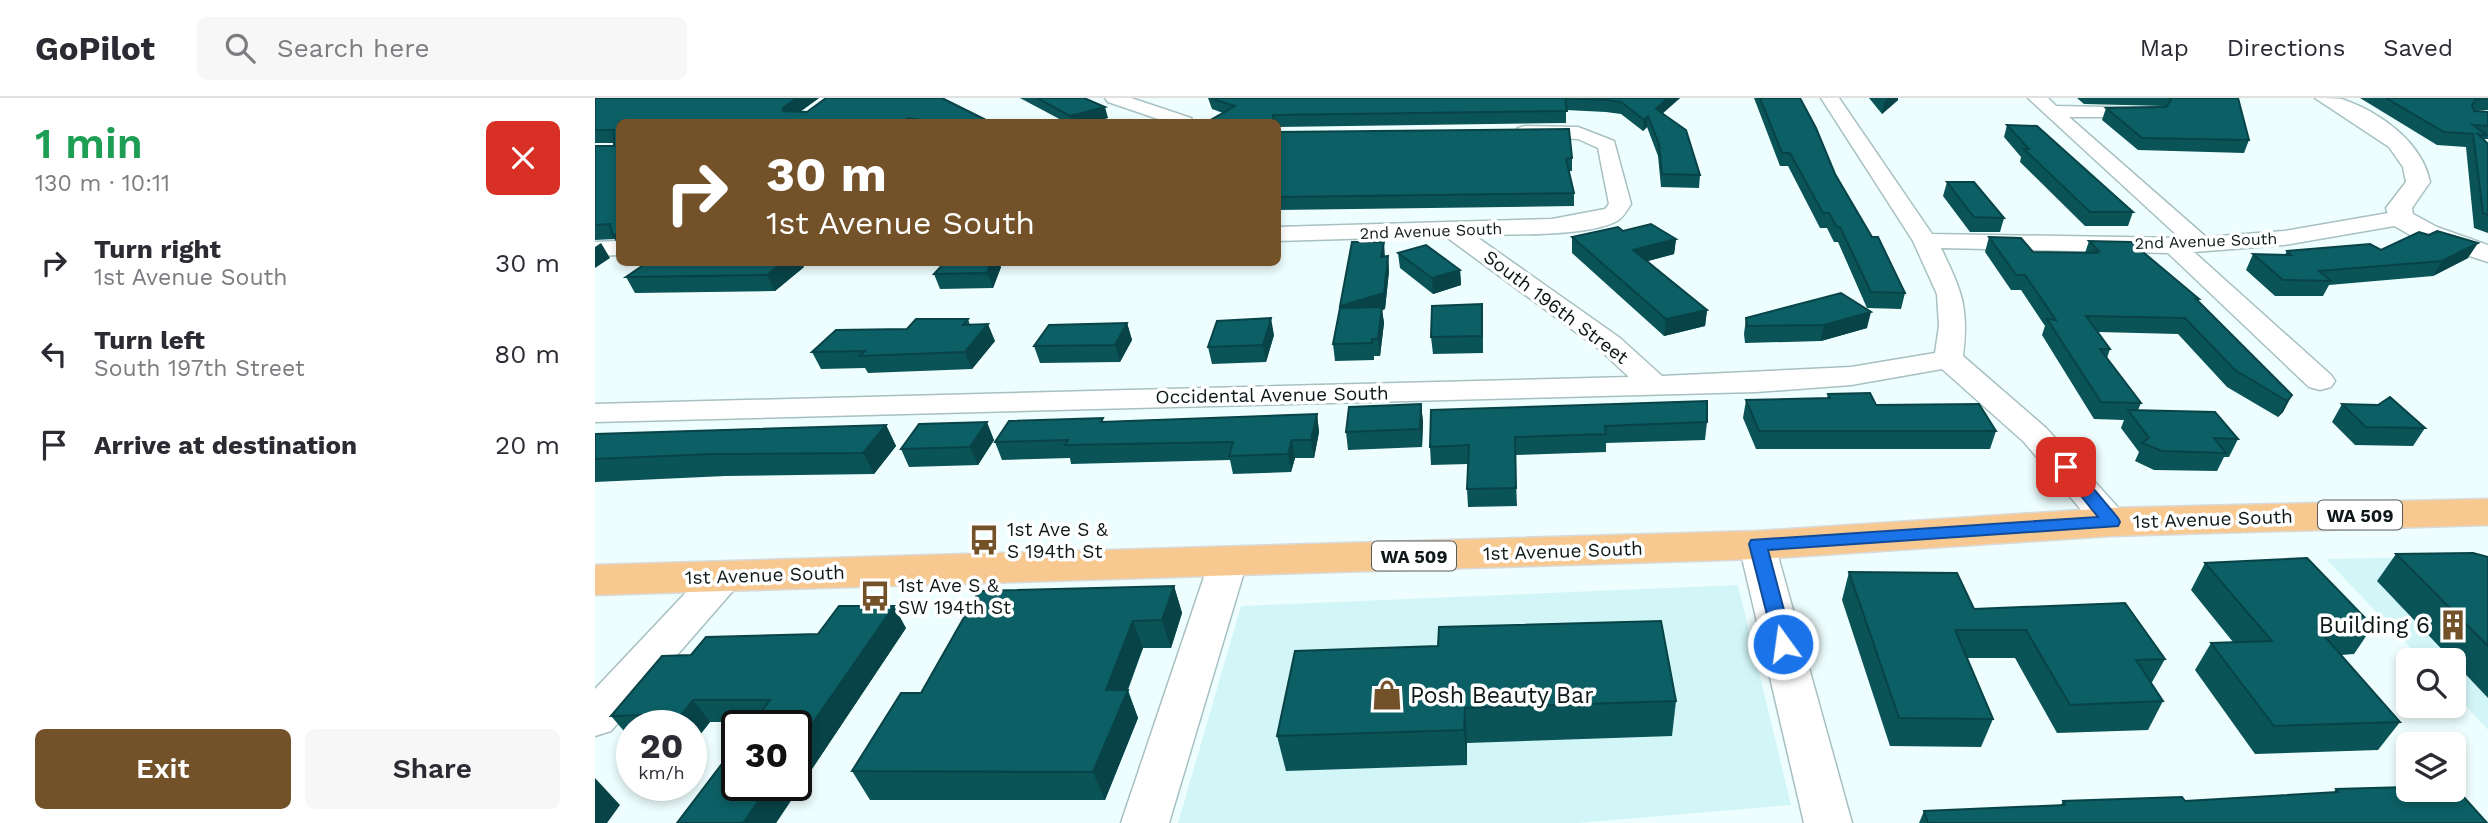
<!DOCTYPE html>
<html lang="en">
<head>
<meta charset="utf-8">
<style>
	:root { --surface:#fff; --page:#f7f7f7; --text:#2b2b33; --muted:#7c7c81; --line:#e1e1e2; --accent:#735129 }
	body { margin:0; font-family:"Work Sans",sans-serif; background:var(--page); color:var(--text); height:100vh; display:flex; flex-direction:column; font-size:26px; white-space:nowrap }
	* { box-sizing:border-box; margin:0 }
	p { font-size:23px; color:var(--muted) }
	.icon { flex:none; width:38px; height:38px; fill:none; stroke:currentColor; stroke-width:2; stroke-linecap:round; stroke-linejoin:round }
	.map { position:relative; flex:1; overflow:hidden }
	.panel { display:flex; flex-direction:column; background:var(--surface); width:595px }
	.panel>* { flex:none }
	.banner { position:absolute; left:21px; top:21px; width:665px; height:147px; border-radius:10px; box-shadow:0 4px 10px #0003; background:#735129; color:#fff; overflow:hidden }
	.tools { position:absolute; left:1801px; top:550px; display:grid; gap:14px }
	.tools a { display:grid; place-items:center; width:70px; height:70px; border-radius:10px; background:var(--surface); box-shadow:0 4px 10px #0003; font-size:35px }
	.speed { position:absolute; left:21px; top:612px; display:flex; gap:14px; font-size:35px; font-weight:700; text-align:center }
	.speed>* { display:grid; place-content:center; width:91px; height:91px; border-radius:50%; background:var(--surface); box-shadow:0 4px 10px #0003; line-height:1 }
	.speed small { font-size:18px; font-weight:400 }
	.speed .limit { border:4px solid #111; border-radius:10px; background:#fff; color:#111 }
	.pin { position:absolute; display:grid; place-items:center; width:60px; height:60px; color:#fff; margin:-30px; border-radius:14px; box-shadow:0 4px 10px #0006 }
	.me { position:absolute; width:77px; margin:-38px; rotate:346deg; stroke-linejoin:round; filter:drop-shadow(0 0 5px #0008) }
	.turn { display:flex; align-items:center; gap:24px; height:147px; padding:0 35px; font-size:32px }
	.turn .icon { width:91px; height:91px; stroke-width:2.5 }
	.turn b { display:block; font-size:49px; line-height:60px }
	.round { display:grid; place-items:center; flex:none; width:74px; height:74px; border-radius:10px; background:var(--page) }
	.head { display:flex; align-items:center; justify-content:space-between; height:119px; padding:0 35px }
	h1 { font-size:42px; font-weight:600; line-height:52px; color:#1e9e55 }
	.cta { display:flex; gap:14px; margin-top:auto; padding:14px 35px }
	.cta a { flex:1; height:80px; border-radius:10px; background:var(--accent); color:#fff; font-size:28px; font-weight:600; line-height:80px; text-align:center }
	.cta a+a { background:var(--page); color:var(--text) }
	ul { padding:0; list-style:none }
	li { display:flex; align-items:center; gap:21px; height:91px; padding:0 35px }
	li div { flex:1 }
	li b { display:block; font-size:26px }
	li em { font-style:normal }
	header { display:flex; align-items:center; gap:42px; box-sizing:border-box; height:98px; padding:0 35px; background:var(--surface); border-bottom:2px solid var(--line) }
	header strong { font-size:33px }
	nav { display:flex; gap:38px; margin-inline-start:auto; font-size:24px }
	.search { width:490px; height:63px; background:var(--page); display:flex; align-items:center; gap:18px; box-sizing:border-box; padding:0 24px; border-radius:10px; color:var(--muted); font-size:26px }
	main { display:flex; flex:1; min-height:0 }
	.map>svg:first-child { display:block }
	.built { fill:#d2f6f8 }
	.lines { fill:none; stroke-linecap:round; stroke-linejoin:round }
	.minor-casing { stroke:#a7c0c1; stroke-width:3 }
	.tertiary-casing { stroke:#a7c0c1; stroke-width:3 }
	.primary-casing { stroke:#d9dada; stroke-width:3 }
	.minor { fill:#fff; fill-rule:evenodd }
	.tertiary { fill:#fff; fill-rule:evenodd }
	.primary { fill:#f7c990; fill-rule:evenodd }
	.wall { fill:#0a5357 }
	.shaded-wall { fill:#084347 }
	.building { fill:#0c6065; stroke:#084347; stroke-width:2 }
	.route { fill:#1a73e8; stroke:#114b97; stroke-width:2 }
	.labels { text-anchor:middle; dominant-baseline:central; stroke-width:7; stroke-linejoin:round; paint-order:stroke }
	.far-street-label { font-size:16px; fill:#0f1819; stroke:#fff }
	.shield { fill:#fff; stroke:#575d5e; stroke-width:2 }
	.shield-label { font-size:18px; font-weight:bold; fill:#0f1819 }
	.street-label { font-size:19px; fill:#0f1819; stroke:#fff }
	.poi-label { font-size:19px; fill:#0f1819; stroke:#fff; text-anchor:start }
	.near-poi-label { font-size:23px; fill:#0f1819; stroke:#fff; text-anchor:end }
</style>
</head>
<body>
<header>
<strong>GoPilot</strong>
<div class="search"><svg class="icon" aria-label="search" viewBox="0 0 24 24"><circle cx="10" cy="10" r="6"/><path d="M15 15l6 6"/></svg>Search here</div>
<nav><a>Map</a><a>Directions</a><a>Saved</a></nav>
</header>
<main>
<section class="panel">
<div class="head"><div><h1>1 min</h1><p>130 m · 10:11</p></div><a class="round" style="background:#d93025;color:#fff"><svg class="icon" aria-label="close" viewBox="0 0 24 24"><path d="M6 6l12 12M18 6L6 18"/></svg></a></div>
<ul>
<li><svg class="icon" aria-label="right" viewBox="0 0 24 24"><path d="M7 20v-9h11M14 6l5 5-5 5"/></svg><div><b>Turn right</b><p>1st Avenue South</p></div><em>30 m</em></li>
<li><svg class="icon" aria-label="left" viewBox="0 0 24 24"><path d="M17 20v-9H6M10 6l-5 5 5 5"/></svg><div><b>Turn left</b><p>South 197th Street</p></div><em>80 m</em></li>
<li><svg class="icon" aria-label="arrive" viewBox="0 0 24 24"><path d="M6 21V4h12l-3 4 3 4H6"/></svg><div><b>Arrive at destination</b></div><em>20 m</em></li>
</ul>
<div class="cta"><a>Exit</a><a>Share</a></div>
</section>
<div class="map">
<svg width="1893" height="725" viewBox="0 0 1893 725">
	<rect width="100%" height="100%" fill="#eefefe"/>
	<path class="built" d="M1893 458V632L1859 595 1858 562H1827L1731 461Z
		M1143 487 1196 707 983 725H583L646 508Z"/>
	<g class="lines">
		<g class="minor-casing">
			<path id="minor" d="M510 0H536L596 20 598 24H572L513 4Z
				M1226 0H1244L1337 136 1585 140 1433 0H1453L1461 8 1560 10 1563 14 1560 18 1554 19H1474L1611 139 1689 133 1805 113 1816 120 1805 127 1689 147 1599 154 1736 277 1740 283 1736 289 1725 292 1714 289 1573 155 1346 150C1367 194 1374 209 1368 258L1451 330 1529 416 1534 424 1529 432 1516 436 1503 432 1429 344 1347 271 1256 287 1161 294 0 324V306L1034 279 1005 252 850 138 682 143V129L957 121 1010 111 1014 106 1003 50 983 41 923 38 920 34 923 30 930 28 983 29 1019 43 1036 106C1032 112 1029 119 1022 123 993 139 914 136 879 137L1025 240 1067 278 1256 269 1340 255 1344 228 1342 196 1318 143Z
				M24 143V157L0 158V144Z
				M1162 435 1175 438 1180 447 1257 725H1209L1144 447 1149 438Z
				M633 451 646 455 652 464 574 725H526L614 464 620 455Z
				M129 465 143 469 148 478 143 487 16 633 0 638V591L115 469Z"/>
		</g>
		<g class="tertiary-casing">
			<path id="tertiary" d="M1720 0C1728 0 1739 0 1747 1 1785 14 1827 44 1835 84L1817 110 1818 116 1842 129 1893 147V164L1822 141 1796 126 1791 110 1811 84 1808 69 1794 49Z"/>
		</g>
		<g class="primary-casing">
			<path id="primary" d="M1893 401V427L1516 438 1162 461 0 497V467L1162 433 1516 410Z"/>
		</g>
		<use href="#minor" class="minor"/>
		<use href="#tertiary" class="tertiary"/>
		<use href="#primary" class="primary"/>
	</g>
	<path class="wall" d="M0 0H224L205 14 395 24H24V149L20 141 0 142V48H19V45H0Z
		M425 0H489L513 20 497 24H470Z
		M613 0H1085L1068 15 1105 77 1104 90 1066 89 1063 58 1052 29 1048 33 1026 16 1011 14 971 12V25L682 29V24H612L628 15 617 11Z
		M1159 0H1205L1240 76 1310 195 1306 211 1272 210 1243 144H1239L1232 130H1225L1193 68H1185Z
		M1274 0H1303V2L1287 16Z
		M1482 0H1643L1654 42 1649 55 1543 52 1507 22 1511 10 1568 8 1489 6Z
		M1765 0H1893V12L1881 13 1893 14V41H1890L1889 42 1893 46V135L1879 130 1871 49 1842 47Z
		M1412 27 1538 114 1533 128H1490L1425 64 1426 59 1409 39Z
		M682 34 977 60V73H974L979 95V108L682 112Z
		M1352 84 1409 120 1405 134H1375L1348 98Z
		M1028 133 1081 141 1079 156 1053 163 1112 212 1110 228 1069 238 977 155V139Z
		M1394 139 1438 154 1490 155 1494 143 1604 201 1603 204 1697 297 1688 314 1683 319 1632 289 1583 236 1503 234 1515 251 1512 260 1546 305 1543 312 1643 341 1634 359H1629L1622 373 1559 372 1540 363 1544 354 1526 330 1529 322 1499 321 1447 237 1450 228 1426 192H1416L1390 154Z
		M1786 152 1873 160 1838 178 1734 187 1728 198H1680L1651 172 1658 156 1690 157 1692 153Z
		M803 155 865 172 866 187 838 196 805 170Z
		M790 158H793L794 173 790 211 787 212 789 225 785 258H779V262L740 263 738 246 745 210Z
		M209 169 180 193 40 195 31 179Z
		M406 169 398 190 345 191 339 176Z
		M1151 220 1272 230 1226 243 1150 245 1149 236Z
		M373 221 375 227 400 243 377 271 273 275 270 270 226 271 217 254 312 231Z
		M888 223V255L838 256 836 239Z
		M532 225 537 242 525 264 445 265 439 248Z
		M679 237 671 264 617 266 613 249Z
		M1233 296 1281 307 1401 333 1395 351H1161L1148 320 1151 302 1232 300Z
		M826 306 828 324 827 349 753 352 751 334Z
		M1747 306 1830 330 1818 348 1760 347 1737 324Z
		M836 312 1112 324 1110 342 1011 345V354L920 357 922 408 873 409 872 391 873 366 836 367 835 349Z
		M722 316 724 334 719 360H700L696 374 638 376 635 362 476 366 475 360 407 362 400 344 509 324Z
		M291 327 301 348 279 376 130 378 0 384V336Z
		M399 342 383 367 314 369 306 351Z
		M1801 456 1893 459V600L1858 563V562H1857L1782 483Z
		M1610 465 1778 528 1759 556 1746 557 1805 624 1783 652 1660 656 1600 572 1616 545 1638 544 1596 492Z
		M1254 474 1379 511 1570 561 1556 586 1568 603 1553 632 1462 635 1420 560H1372L1398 621 1386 649 1295 648 1247 502Z
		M579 488 587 515 576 550H548L533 592 543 620 510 702H275L257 673Z
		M311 530 181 725H82L158 624H115L104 638H96V628H37V640H35L16 618 96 557 223 536Z
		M700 553 1081 603 1077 638 872 645V667L691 673 682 638Z
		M1741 691 1892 725H1324L1329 713 1466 707 1468 703H1590L1738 695Z"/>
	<path class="shaded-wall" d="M202 0H224L193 22 188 13V10Z
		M1073 0H1085L1060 22 1061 11Z
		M1293 0H1303V2L1287 16 1289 4Z
		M510 9 513 20 497 24H477L475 18Z
		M1053 18 1052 29 1048 33 1049 22Z
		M24 134V149L18 138Z
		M1081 141 1079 156 1038 167V152Z
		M789 144 790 159H786Z
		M6 145 15 160 0 170V149Z
		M1883 145 1873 160 1838 178 1847 163Z
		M793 158 794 173 790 211 787 212 789 225 785 258 783 241 747 224 745 208Z
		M188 164H207L209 169 180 193 172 177Z
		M396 164H404L406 169 398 190 392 175Z
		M865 172 866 187 838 196 837 180Z
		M1112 212 1110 228 1069 238 1071 221Z
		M1276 214 1272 230 1226 243 1229 227Z
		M676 220 679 237 671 264 668 247Z
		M532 225 537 242 525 264 520 247Z
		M393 226 400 243 377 271 370 254Z
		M1697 297 1688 314 1683 319 1692 303Z
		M826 306 828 324 827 349 825 331Z
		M722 316 724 334 719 360 716 342Z
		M392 324 399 342 383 367 375 349Z
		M291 327 301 348 279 376 268 355Z
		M697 342 700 360 696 374 693 356Z
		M579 488 587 515 576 550 567 522Z
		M299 508 311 530 181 725H148L174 688H201V649Z
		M538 523 548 550 532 592 543 620 510 702 498 674 511 592Z
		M98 602 115 624 104 638 87 616Z
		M870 610 872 645V667L869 632Z
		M0 680 25 707 12 725H0Z"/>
	<path class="building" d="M0 0H202L188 10V13L212 14 231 0H347L395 24H336L313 20 309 23H250V24H24V134L18 138 15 126 0 127V48H19V32H0Z
		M442 0H489L510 9 475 18Z
		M615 0H1073L1061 11 1091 32 1105 77 1067 76 1064 46 1053 18 1049 22 1026 4 1011 2 970 0 972 13 678 17 679 24H612L640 8Z
		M1165 0H1205L1221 30 1240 76 1277 139H1283L1310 195 1276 194 1245 129H1242L1234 115H1228L1195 55H1187Z
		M1574 0H1643L1654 42 1547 40 1511 10 1571 9 1576 2Z
		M1791 0H1893L1881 1 1877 7 1879 13 1893 14V28L1878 27 1892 37 1883 36 1893 46V117L1888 115 1878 36 1849 34Z
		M1412 27 1442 28 1538 114H1495L1429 51H1434Z
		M974 31 977 60 971 61 979 95 682 99V34Z
		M1352 84H1379L1409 120 1379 119Z
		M1056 126 1081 141 1038 152 1112 212 1071 221 977 139 1023 129 1028 133Z
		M1842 133 1883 145 1847 163 1724 173 1736 183 1688 182 1658 156 1696 157 1692 153 1775 146 1786 152 1824 134 1834 137Z
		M1394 139 1426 140 1438 154 1502 155 1499 153H1504L1494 143 1536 144 1604 201H1601L1697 297 1692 303 1640 272 1590 220 1491 218 1515 251H1505L1546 305 1506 304 1452 221 1461 222 1430 177H1421Z
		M757 144H789L786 159 793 158 789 195 745 208Z
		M831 147 865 172 837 180 803 155Z
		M53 164H188L172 177 31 179Z
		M350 164H396L392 175 339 176Z
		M1246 195 1276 214 1229 227 1152 228 1151 220Z
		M887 206V238L836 239 837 208Z
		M787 209 783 241H777V245L738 246 745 210Z
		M676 220 668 247 613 249 622 223Z
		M321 221H373L368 227 393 226 370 254 265 258 270 253 217 254 241 232 312 231Z
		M532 225 520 247 439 248 454 227Z
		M1275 295 1281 307 1384 306 1401 333H1164L1151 302 1235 300 1233 296Z
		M1795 299 1830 330 1771 329 1747 306 1783 307Z
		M1112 303V324L1010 328 1011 336 920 339 921 390 872 391 874 347 835 349 836 312Z
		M826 306 825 331 751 334 754 309Z
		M1533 312 1620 314 1643 341 1619 340 1631 355 1567 353 1547 345 1554 340Z
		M722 316 716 342H697L693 356 634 358 638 344 470 347 473 342 400 344 414 323 508 320 506 324Z
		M392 324 375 349 306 351 324 326Z
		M291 327 268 355 117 356 0 361V336Z
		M1878 455 1893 459V548L1801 456Z
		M1712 460 1778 528 1723 531 1805 624 1679 628 1616 545 1677 543 1610 465Z
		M1254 474 1362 475 1379 511 1530 505 1570 561 1541 562 1568 603 1475 607 1431 532H1360L1398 621 1304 620Z
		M579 488 567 522 538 523 511 592H533L498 674 257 673 306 595H326L384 493Z
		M244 508H299L201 649V628H155L175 602H98L87 616 16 618 67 558 96 557 111 539 223 536Z
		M1066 523 1081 603 870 610 869 632 682 638 700 553 843 548 844 529Z
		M142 646V688H174L148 725H82Z
		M1858 687 1892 725H1333L1329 713 1470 707 1468 703 1587 699 1590 703 1743 694 1741 691 1813 689V691H1858Z"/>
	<path class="route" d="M1471 364 1477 365 1523 420 1525 424 1523 428 1173 452 1198 546 1188 554 1181 552 1154 446 1156 442 1503 419 1463 369Z"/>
	<defs>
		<g id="bus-bare" transform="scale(2.415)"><path d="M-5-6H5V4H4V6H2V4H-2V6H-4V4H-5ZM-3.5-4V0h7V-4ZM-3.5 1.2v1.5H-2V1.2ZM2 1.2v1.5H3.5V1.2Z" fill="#735129" stroke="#fff" stroke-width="2.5" paint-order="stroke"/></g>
		<g id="building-bare" transform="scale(2.415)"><path d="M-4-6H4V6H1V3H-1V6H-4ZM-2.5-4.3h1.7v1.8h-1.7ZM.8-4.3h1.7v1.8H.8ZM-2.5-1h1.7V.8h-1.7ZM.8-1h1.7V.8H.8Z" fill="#735129" stroke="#fff" stroke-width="2.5" paint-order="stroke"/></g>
		<g id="shop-bare" transform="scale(2.415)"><path d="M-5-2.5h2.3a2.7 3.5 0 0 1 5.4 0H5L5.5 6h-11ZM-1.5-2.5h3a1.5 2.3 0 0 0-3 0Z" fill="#735129" stroke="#fff" stroke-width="2.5" paint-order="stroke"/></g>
	</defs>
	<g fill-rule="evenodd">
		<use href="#bus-bare" x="389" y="442"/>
		<use href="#bus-bare" x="280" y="498"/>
		<use href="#building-bare" x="1858" y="527"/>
		<use href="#shop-bare" x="792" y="597"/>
	</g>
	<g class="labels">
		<g class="far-street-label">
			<text transform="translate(836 133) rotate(-2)">2nd Avenue South</text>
			<text transform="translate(1611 143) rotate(-2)">2nd Avenue South</text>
		</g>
		<g class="shield">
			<rect x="1723" y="402.5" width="84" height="29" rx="5"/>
			<rect x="777" y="443.5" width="84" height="29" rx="5"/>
		</g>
		<g class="shield-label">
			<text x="1765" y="417">WA 509</text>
			<text x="819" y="458">WA 509</text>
		</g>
		<g class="street-label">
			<text transform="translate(961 209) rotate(37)">South 196th Street</text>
			<text transform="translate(677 297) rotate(-1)">Occidental Avenue South</text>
			<text transform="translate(1618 421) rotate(-2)">1st Avenue South</text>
			<text transform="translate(968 453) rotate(-2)">1st Avenue South</text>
			<text transform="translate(170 477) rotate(-2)">1st Avenue South</text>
		</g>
		<g class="poi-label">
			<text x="412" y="431">1st Ave S &amp;<tspan x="412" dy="22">S 194th St</tspan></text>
			<text x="303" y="487">1st Ave S &amp;<tspan x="303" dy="22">SW 194th St</tspan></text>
		</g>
		<g class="near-poi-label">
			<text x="1835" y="527">Building 6</text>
			<text x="815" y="597" text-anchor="start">Posh Beauty Bar</text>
		</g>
	</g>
</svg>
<div class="tools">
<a><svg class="icon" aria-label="search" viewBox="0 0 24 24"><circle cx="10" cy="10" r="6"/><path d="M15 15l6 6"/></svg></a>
<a><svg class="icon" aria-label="layers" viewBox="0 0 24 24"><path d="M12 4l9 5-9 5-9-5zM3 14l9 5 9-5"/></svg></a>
</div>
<div class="speed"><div>20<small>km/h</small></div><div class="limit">30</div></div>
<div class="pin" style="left:1471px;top:369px;background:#d93025"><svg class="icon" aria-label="arrive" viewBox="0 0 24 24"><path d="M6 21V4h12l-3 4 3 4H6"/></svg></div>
<svg class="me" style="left:1188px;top:546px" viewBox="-20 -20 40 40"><circle r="17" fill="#1a73e8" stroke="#fff" stroke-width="3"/><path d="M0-11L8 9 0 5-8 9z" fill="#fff"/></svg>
<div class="banner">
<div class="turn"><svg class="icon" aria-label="right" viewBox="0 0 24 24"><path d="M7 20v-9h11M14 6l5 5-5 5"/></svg><div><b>30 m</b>1st Avenue South</div></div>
</div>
</div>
</main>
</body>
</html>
